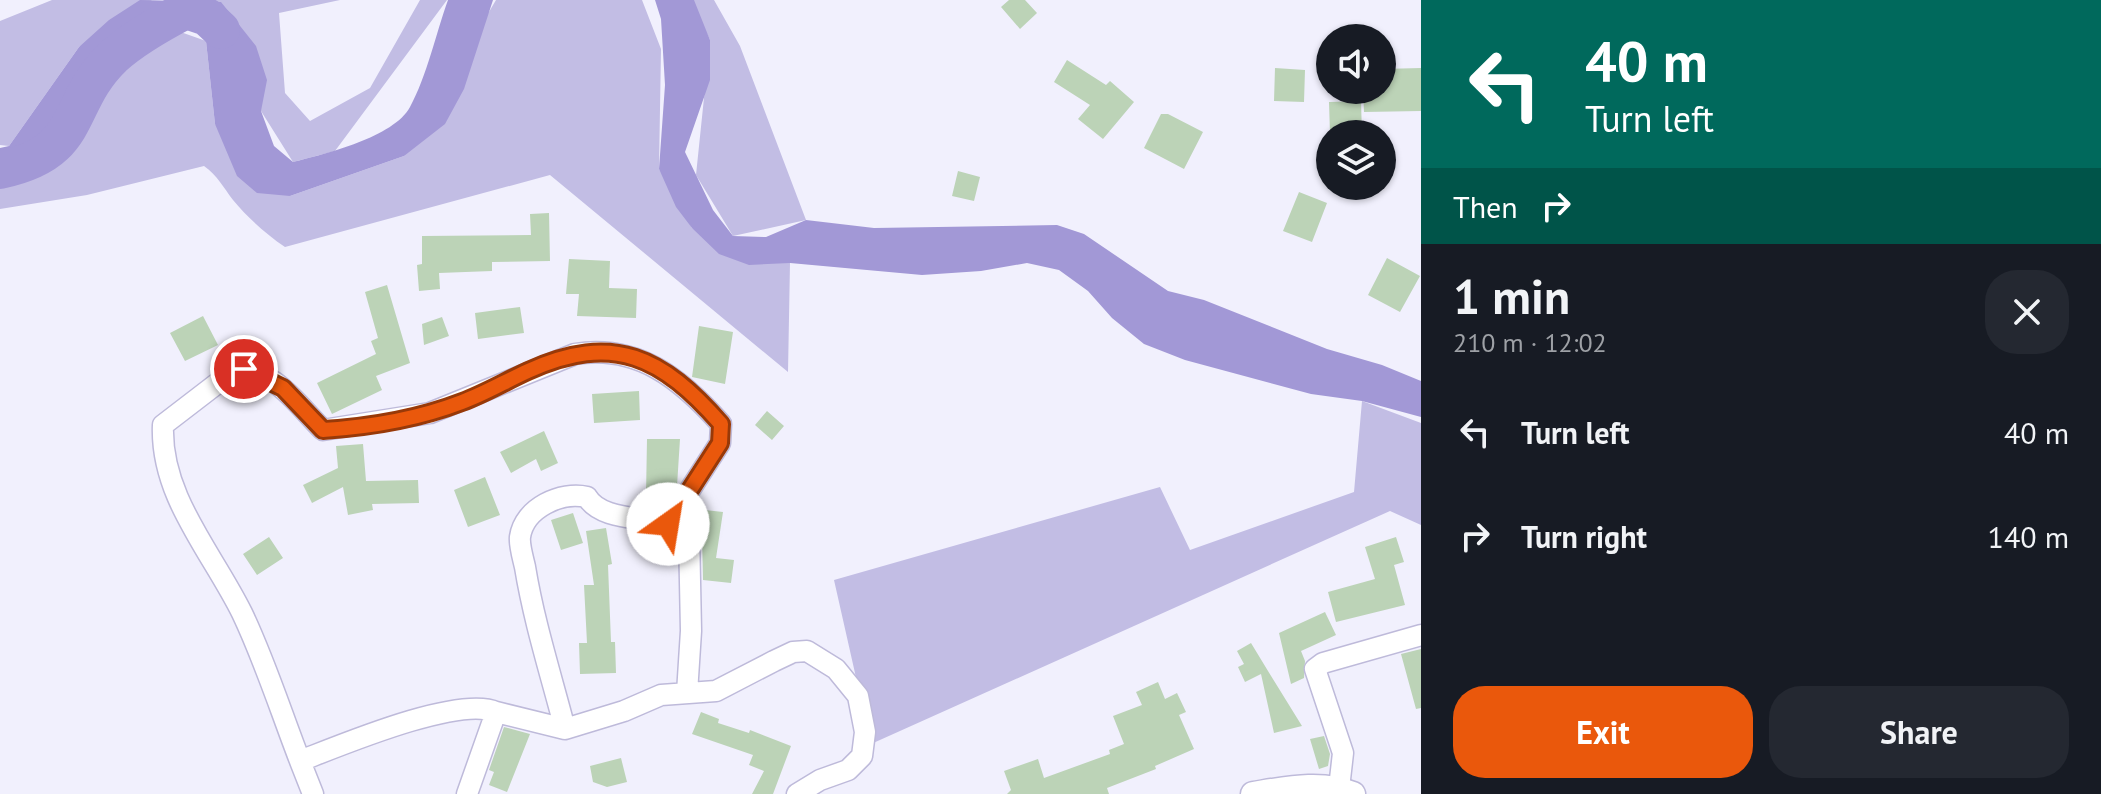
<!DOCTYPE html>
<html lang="en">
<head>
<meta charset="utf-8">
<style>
	:root { --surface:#171b24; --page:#242831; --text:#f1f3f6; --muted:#9ea1a6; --accent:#ea580c }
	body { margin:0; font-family:"PT Sans",sans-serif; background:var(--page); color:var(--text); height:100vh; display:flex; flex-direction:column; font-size:30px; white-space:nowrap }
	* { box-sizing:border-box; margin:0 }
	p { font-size:26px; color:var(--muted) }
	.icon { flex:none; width:44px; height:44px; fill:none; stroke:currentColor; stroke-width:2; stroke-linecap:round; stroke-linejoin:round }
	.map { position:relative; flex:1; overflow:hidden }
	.drawer { display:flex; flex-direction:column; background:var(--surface); width:680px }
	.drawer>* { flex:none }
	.banner { background:#00695c; color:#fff; overflow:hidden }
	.buttons { position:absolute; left:1316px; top:24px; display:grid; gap:16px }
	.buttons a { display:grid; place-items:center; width:80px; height:80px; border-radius:50%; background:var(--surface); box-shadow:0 2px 6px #0004; font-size:40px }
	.pin { position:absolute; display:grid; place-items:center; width:68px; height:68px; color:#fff; margin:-34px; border:4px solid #fff; border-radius:50%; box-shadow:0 2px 8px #0007 }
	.me { position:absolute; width:88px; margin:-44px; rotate:32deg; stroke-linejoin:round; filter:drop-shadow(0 0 6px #0008) }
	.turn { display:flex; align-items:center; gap:28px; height:168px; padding:0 32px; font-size:36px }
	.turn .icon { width:104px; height:104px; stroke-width:2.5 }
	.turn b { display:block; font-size:56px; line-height:68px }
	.then { display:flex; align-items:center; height:76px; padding:0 32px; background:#0003; gap:16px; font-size:30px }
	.round { display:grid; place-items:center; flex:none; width:84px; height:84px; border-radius:32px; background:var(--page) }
	.head { display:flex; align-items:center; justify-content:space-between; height:136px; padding:0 32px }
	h1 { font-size:48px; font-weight:600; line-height:60px }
	.primary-button { display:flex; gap:16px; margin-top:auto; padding:16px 32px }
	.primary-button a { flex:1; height:92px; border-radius:32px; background:var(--accent); color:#fff; font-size:32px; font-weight:600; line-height:92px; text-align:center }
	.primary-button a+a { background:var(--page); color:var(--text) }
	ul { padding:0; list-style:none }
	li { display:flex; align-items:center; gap:24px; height:104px; padding:0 32px }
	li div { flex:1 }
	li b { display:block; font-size:30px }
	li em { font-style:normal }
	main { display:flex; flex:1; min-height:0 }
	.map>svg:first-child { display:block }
	.green { fill:#c2bde4 }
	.water { fill:#a298d6 }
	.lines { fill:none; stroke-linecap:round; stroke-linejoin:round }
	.river { stroke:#a298d6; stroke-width:38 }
	.building { fill:#bcd3b7 }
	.minor-casing { stroke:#bebada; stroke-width:23 }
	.tertiary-casing { stroke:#bebada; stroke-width:27 }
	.minor { stroke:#fff; stroke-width:20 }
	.tertiary { stroke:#fff; stroke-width:24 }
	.route-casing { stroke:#983908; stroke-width:20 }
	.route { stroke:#ea580c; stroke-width:14 }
</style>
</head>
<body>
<main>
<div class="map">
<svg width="1421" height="794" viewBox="0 0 1421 794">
	<rect width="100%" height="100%" fill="#f1f0fd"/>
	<path class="green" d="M52 0H152L79 47 9 146 0 145V21Z
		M200 0H340L279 13 285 93 310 121 370 88 420 0H447L335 151 293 162 261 111Z
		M496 0H642L661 49 659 169 692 228 790 263 788 372 550 175 285 247C266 234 248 218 233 200 223 187 218 176 204 166L87 195 0 209V177L4 178 127 47 158 24 206 41 215 124 290 196 404 156Z
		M691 0H714L740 46 806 220 733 236 696 175 710 40Z
		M1362 401 1421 423V525L1390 511 871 744 834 580 1160 487 1190 550 1354 492Z"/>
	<path class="water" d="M140 0 221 2 256 46 267 80 261 111 274 146 293 162C325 154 394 137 410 107 427 76 436 33 448 0H493L464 89 445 124 404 156 290 196 257 193 237 176 215 124 206 41 196 21 173 14 127 47 103 75 68 106 36 167 0 178V148L9 146 79 47 109 20Z
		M655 0H694L710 40V80L685 152 713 210 733 236 766 237 806 220 874 228 1057 225 1084 234 1168 291 1204 300 1327 349 1382 365 1421 381V417L1362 401 1311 394 1185 360 1144 344 1112 318 1088 291 1059 270 1027 263 981 271 922 275 790 263 749 265 719 254 692 228 676 207 659 169 665 85 661 19Z"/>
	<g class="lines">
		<path class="river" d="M0 170C86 152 63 105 113 57 134 38 161 23 186 10L207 17 221 30"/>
	</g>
	<path class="building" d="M1009 0H1025L1037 13 1020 29 1001 7Z
		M1067 60 1106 85 1110 81 1134 102 1103 139 1078 119 1090 105 1054 82Z
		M1275 68 1305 70 1304 102 1274 101Z
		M1421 68V111L1364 112 1363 90H1382V69Z
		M1361 101 1362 134H1330L1329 102Z
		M1161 114H1168L1203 132 1184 169 1144 148Z
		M958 171 980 177 974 201 952 196Z
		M1299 192 1327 203 1312 242 1283 231Z
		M549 213 550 261 492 262V271L439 273 440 289 419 291 417 265 422 264V236L531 235 530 214Z
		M1387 258 1420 276 1400 312 1368 295Z
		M569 259 610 261 609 288 637 289 636 318 577 316 579 294H566Z
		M387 285 410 363 376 376 382 390 332 414 317 383 376 354 371 341 378 338 365 292Z
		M520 307 524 333 478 339 475 313Z
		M203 316 218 345 185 361 170 333Z
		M442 317 449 336 424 345 422 324Z
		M699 326 733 332 725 384 692 377Z
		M639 391 640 420 594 423 592 394Z
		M767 411 784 426 772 440 755 425Z
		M544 431 558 463 541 471 536 459 511 473 500 452Z
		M647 439H680L677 486 670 496 646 495Z
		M363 444 366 481 418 480 419 503 372 504 373 510 348 515 343 487 312 503 303 485 338 468 336 446Z
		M485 477 500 515 468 527 454 490Z
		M696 509 723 512 716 558 734 560 731 583 703 580 702 533 694 521Z
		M573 513 583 543 561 550 551 520Z
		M606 528 612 564 608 565 611 642H615L616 673 580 674 579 643H587L584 585H594L586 531Z
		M269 537 283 558 257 575 243 554Z
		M1396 537 1404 562 1394 565 1405 605 1336 622 1328 592 1375 579 1365 547Z
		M1325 612 1336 635 1301 651 1305 661 1304 678 1291 684 1279 633Z
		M1251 643 1268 671 1302 726 1274 733 1261 674 1245 682 1238 667 1244 664 1237 651Z
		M1421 649V708L1416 709 1401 654Z
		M1158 682 1165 699 1177 693 1186 712 1179 715 1194 749 1155 766 1156 769 1107 788 1109 794H1007L1011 790 1004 771 1038 759 1044 778 1110 754 1109 750 1124 744 1113 716 1142 705 1136 692Z
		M701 712 719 719 718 723 749 733 750 730 791 746 773 794H752L764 771 749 765 753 755 692 734Z
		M504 727 530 734 507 792 489 785 494 772 489 770Z
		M1324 736 1330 754 1328 766 1319 769 1310 739Z
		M621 758 627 782 607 787 593 782 590 766Z"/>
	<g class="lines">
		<g class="minor-casing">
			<path id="minor" d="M565 729 624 711 661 695 716 691 774 661 793 652 807 651 836 669 858 696 865 732 862 756 848 770 820 780 797 794
				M300 761C281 712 265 661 242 613 212 552 160 496 163 425L232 372C271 363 299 407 323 430L430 413 575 354C638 344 681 379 721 424L720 443 668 524
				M1339 788 1343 753 1315 669 1323 663 1421 635
				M313 794 300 761C339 746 459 695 496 712
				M467 794 496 712 565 729C551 675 534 622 525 567 523 558 519 545 520 537 524 508 561 491 587 497 603 525 662 514 689 533L691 631 687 693"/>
		</g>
		<g class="tertiary-casing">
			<path id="tertiary" d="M1253 794C1285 789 1322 781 1353 794"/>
		</g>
		<use href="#minor" class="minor"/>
		<use href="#tertiary" class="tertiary"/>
	</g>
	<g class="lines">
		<g class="route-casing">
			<path id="route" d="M244 369 283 388 323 430C370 427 418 419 462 402 484 394 506 381 528 371 614 332 662 357 721 424L720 443 668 524"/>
		</g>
		<use href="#route" class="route"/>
	</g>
</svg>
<div class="buttons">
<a><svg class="icon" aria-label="sound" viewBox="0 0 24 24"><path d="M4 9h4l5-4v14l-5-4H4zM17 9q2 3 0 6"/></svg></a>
<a><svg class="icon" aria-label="layers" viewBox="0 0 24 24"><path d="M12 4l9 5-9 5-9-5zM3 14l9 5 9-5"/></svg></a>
</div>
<div class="pin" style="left:244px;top:369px;background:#d93025"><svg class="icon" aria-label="arrive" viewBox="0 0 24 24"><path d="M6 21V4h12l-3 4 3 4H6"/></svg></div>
<svg class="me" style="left:668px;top:524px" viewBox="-20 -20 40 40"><circle r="19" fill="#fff"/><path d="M0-13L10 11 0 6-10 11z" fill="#ea580c"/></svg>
</div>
<section class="drawer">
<div class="banner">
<div class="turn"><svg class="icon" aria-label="left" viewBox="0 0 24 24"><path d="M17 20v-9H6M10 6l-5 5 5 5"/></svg><div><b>40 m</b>Turn left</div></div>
<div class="then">Then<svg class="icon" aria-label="right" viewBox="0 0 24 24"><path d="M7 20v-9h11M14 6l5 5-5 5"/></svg></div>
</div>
<div class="head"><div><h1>1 min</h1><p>210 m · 12:02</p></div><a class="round"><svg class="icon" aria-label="close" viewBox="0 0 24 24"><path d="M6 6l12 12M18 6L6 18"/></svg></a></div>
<ul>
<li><svg class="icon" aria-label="left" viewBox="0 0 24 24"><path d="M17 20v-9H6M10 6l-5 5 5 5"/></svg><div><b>Turn left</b></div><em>40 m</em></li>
<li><svg class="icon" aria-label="right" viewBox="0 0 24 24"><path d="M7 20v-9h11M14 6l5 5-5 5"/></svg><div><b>Turn right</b></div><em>140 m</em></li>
</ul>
<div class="primary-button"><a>Exit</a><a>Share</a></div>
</section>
</main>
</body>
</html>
